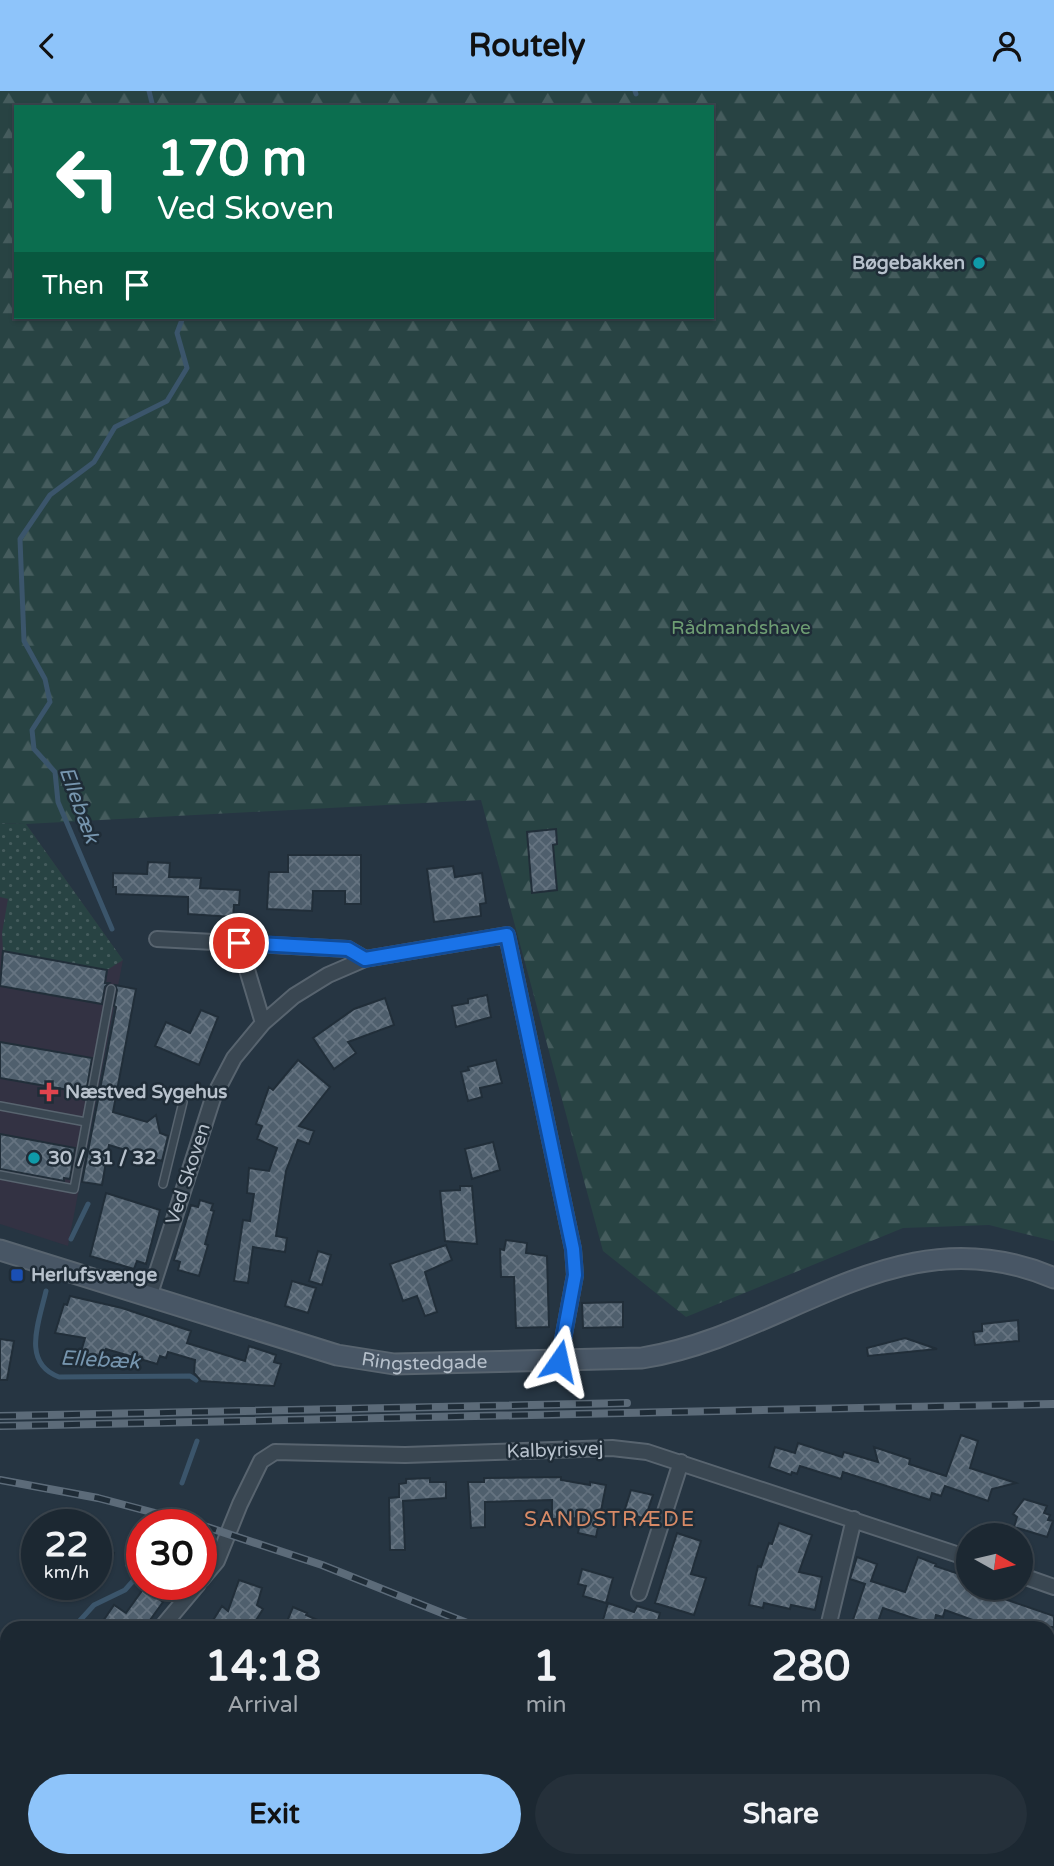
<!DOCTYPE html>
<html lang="en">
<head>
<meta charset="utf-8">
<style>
	:root { --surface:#1c2832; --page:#25303a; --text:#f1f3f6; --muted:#a0a6ac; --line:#3a444d; --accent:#8ec4fa }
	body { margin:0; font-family:"Varela Round",sans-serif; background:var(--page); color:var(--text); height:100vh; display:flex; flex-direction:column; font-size:26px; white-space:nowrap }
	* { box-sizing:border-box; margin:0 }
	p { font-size:23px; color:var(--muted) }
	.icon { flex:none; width:38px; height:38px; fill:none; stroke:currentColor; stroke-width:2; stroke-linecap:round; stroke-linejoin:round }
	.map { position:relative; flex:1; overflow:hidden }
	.side { position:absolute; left:0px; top:1530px; width:1055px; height:247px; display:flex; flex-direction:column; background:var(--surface); border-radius:21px 21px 0 0; box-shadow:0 2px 5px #0004,0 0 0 2px var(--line) }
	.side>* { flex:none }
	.hud { position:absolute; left:14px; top:14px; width:700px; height:214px; border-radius:0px; box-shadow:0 2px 5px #0004,0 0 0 2px var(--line); background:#0b6e4f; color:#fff; overflow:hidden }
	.needle { width:46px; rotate:98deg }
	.fabs { position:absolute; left:956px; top:1432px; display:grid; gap:14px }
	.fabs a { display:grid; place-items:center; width:77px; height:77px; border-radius:50%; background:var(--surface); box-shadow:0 2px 5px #0004,0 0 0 2px var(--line); font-size:35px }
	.speed { position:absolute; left:21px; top:1418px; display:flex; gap:14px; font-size:35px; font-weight:700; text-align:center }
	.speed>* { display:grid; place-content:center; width:91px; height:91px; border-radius:50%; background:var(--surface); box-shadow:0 2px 5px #0004,0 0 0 2px var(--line); line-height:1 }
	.speed small { font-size:18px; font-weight:400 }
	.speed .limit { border:10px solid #d22; background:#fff; color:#111 }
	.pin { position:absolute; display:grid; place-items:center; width:60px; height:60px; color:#fff; margin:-30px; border:4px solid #fff; border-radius:50%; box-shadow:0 2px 7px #0007 }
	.me { position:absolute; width:77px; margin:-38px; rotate:11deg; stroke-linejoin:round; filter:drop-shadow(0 0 5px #0008) }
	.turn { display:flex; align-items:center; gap:24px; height:147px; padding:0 28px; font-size:32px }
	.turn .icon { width:91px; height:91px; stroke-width:2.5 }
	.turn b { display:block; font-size:49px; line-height:60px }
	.then { display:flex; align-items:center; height:66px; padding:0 28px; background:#0003; gap:14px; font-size:26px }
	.eta { display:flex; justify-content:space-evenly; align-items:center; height:119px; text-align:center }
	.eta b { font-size:42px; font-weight:800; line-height:49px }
	.button { display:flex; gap:14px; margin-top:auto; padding:14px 28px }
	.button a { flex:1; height:80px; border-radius:42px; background:var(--accent); color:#111; font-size:28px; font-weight:800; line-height:80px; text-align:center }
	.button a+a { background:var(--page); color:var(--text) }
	header { display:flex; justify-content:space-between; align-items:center; height:91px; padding:0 28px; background:var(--accent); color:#111; font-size:32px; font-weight:800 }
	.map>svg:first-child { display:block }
	.medical { fill:#333243 }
	.grass { fill:url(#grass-dots) }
	.forest { fill:url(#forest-firs); fill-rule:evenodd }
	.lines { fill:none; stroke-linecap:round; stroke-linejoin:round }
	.stream { stroke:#3b556b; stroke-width:5 }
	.building { fill:url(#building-cross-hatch); stroke:#212e39; stroke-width:2 }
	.lane-casing { stroke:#58646f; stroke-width:10 }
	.street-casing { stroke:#58646f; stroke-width:18 }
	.secondary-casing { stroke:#58646f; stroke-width:23 }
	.lane { stroke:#3a4752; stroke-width:7 }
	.street { stroke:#3a4752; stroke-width:14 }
	.secondary { stroke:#485665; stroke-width:19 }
	.rail-casing { stroke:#5c6b79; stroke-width:8 }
	.rail { stroke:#1f2c37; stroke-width:5; stroke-dasharray:16; stroke-linecap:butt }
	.route-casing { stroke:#114b97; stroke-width:18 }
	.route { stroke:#1a73e8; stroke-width:12 }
	.culture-dot { fill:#0f9aa8; stroke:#1f2c37; stroke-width:2.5 }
	.health-dot { fill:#e0444e; stroke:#1f2c37; stroke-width:2.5 }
	.transit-dot { fill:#1a4fb4; stroke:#1f2c37; stroke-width:2.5 }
	.labels { text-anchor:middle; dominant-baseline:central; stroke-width:5; stroke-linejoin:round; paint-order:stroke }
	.poi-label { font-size:19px; font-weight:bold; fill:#b7c1cc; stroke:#1f2c37; text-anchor:start }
	.park-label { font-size:19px; fill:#6e9d73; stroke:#1f2c37 }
	.street-label { font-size:19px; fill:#b7c1cc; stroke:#1f2c37 }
	.water-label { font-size:21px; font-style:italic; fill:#7796af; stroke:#1f2c37 }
	.neighbourhood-label { font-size:21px; letter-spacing:2px; fill:#d88a66; stroke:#1f2c37 }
</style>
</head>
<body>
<header><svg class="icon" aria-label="back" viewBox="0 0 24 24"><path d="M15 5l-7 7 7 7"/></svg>Routely<svg class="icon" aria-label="person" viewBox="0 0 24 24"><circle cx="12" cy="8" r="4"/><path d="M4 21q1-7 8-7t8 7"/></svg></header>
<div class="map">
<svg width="1054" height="1775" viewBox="0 0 1054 1775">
	<defs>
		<pattern id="grass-dots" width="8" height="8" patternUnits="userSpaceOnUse" patternTransform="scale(1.75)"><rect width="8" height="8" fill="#284343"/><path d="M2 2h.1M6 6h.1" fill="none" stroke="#455c5d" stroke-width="1.8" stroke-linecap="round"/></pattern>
		<pattern id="forest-firs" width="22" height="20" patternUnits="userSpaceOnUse" patternTransform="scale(1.75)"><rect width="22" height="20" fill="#284343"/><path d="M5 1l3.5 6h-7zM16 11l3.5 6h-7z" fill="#455c5d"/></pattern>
		<pattern id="building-cross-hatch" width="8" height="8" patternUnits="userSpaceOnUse" patternTransform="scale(1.75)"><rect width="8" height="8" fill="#4f5f6d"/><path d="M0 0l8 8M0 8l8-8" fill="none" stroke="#667481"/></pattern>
	</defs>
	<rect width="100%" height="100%" fill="#263542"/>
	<path class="medical" d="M0 732 26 733 123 869 68 1155 0 1133Z"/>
	<path class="grass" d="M0 732 26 733 123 869 107 879 3 860 2 842 8 808 0 806Z"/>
	<path class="forest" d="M0 0H1054V1150L989 1134 903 1137 686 1226 603 1160 481 709 26 733 0 732ZM16 16H712V226H16Z"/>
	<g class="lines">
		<path class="stream" d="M149 0 153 16
			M635 0 636 3
			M112 838 58 711 55 681 34 658 32 639 50 611 45 588 24 550 20 448 50 404 94 371 115 336 167 310 187 277 177 242 183 226
			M71 1148 88 1113
			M46 1200C39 1231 21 1272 59 1286L190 1285 196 1289
			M182 1392 197 1350
			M74 1536 94 1514 125 1499 141 1481"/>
	</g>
	<path class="building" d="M556 738 557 753 553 754 557 799 532 802 527 741Z
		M288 764H361V813H345V800H313L312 820 267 818 269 781H288Z
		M148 771 170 772 169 786 201 787 200 797 240 799 239 814H234L233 826 188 823V806L116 803V796H113V782L147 783Z
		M453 775 455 786 482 782 486 812 480 813 481 825 434 831 427 778Z
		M3 860 107 879 105 892H109L105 896 102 913 0 895Z
		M115 894 136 898 113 1021 147 1031 156 1024 160 1042 168 1045 162 1070 109 1054 102 1094 82 1091 116 916 114 915 117 899Z
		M487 904 491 926 456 936 452 915 468 912V908Z
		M385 907 394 934 348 951 356 962 334 978 313 947 354 918Z
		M201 919 218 926 199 974 155 955 166 931 190 942Z
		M0 951 92 967 86 1002 0 987Z
		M298 969 330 996 299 1035 314 1040 309 1053 298 1049 286 1080 276 1145 287 1147 285 1161 253 1156 248 1192 234 1190 243 1129 250 1130 254 1103 247 1102 249 1077 269 1080 277 1057 257 1048 262 1035 256 1033 269 996 273 999Z
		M496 969 502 992 480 997 482 1006 468 1010 461 981 469 979 468 976Z
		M0 1043 75 1057 70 1088 64 1087V1090L0 1078Z
		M493 1051 500 1079 472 1088 465 1058Z
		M460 1095H472L477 1153 445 1150 440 1100 460 1099Z
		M106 1102 160 1119 146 1173 137 1170 134 1178 90 1165Z
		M200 1109 213 1113 211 1119 214 1120 205 1153 208 1154 199 1185 178 1179 180 1171 174 1169 191 1114 198 1116Z
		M506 1149 527 1152 526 1162 547 1165 549 1236 516 1237 514 1186H501L500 1158 504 1159Z
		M446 1154 452 1169 425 1181 437 1221 425 1225 417 1205 403 1210 390 1173Z
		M318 1160 331 1164 322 1194 309 1190Z
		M292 1190 316 1197 308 1222 285 1215Z
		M70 1205 122 1217 191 1240 187 1252 245 1270 249 1255 276 1264 274 1271 281 1273 274 1295 201 1290 194 1282 195 1269 168 1261 166 1267 160 1265 157 1273 106 1258 101 1277 78 1271 85 1247 55 1242 64 1213 67 1214Z
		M623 1211V1236L583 1237 582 1212Z
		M1018 1229 1019 1250 975 1254 973 1241 982 1240V1233Z
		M905 1247 937 1258 868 1265 867 1257Z
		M0 1248 14 1250 7 1289H0Z
		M961 1344 978 1350 970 1377 1016 1392 992 1398 988 1410 945 1395 941 1405 932 1402 930 1409 843 1381 841 1388 800 1375 797 1383 792 1381 791 1384 769 1376 775 1356 795 1362 798 1352 842 1366 844 1361 878 1371 874 1356 910 1368 909 1373 946 1385Z
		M561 1386V1389L590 1394V1391L606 1394 596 1446 578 1442 581 1427 552 1428V1409L485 1411V1436L471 1437 468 1391H484V1387Z
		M430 1387V1391H446V1407L403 1410 405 1459H390L389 1407 399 1406V1393L406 1392V1388Z
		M631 1399 653 1404 645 1428 624 1421Z
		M1024 1408 1047 1415 1044 1422 1050 1424 1048 1429 1053 1430 1047 1446 1014 1436 1017 1426 1013 1423Z
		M779 1432 812 1444 799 1481 822 1486 815 1519 791 1514 790 1518 764 1512 763 1517 749 1514 758 1475 761 1476 769 1452 772 1453Z
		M677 1442 701 1450 691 1483 706 1487 694 1524 655 1512Z
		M96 1457 114 1462 107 1484 96 1481Z
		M857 1466 877 1473 871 1490 905 1501 918 1466 936 1473 935 1475 968 1486V1496H989L987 1502 1054 1525V1536H981L971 1533 973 1529 945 1519 943 1526 936 1524 934 1534 883 1517 876 1536H860L861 1532 853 1529 865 1493 850 1488Z
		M582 1478 613 1487 606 1512 583 1505 586 1495 578 1493Z
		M239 1489 262 1497 257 1514 263 1518 252 1536H221L212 1531 222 1515 228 1520Z
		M144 1497 163 1511 145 1536H99L114 1514 126 1522Z
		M608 1512 634 1521 637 1515 660 1522 656 1536H601Z
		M293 1516 307 1522 306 1524 333 1536H294L286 1533Z"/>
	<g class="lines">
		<g class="lane-casing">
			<path id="lane" d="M0 1015 86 1031
				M0 1084 74 1098 111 898
				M163 1093 183 1011
				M130 1473H142"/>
		</g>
		<g class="street-casing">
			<path id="street" d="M157 848 348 858 365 868
				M239 852 263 932
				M149 1206 213 1007 234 967 263 932 294 905 328 884 365 868 507 844 573 1158 575 1184 559 1270
				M1020 1484 1054 1496
				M201 1489 217 1470 240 1413 261 1370 275 1361 405 1364 612 1357 647 1361 968 1467
				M639 1502 681 1371
				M162 1536 198 1493
				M828 1536 854 1428
				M0 1648 7 1653
				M1048 1700 1054 1702
				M67 1769 76 1775
				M441 1769 449 1775
				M0 1771 7 1760
				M648 1775 650 1769"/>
		</g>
		<g class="secondary-casing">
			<g id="secondary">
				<path id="s1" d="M0 1159 337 1264 394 1273 642 1267C787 1244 899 1120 1054 1187"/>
			</g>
		</g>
		<use href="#lane" class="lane"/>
		<use href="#street" class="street"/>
		<use href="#secondary" class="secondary"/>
		<g class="rail-casing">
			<path id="rail" d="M0 1325 627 1312
				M0 1335 1054 1313
				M0 1389 98 1407 197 1433
				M201 1434 322 1474 477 1536
				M890 1769 898 1775"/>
		</g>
		<use href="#rail" class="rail"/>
	</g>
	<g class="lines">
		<g class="route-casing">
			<path id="route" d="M239 852 348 858 365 868 507 844 573 1158 575 1184 559 1270"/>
		</g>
		<use href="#route" class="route"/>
	</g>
	<g class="culture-dot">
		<circle cx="979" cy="172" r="7"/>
		<circle cx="34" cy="1067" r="7"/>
	</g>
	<path class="health-dot" d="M45.5 990.5h7v7h7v7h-7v7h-7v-7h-7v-7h7z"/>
	<rect class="transit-dot" x="10" y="1177" width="14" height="14" rx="3.5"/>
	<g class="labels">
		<g class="poi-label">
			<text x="965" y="172" text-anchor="end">Bøgebakken</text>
			<text x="65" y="1001">Næstved Sygehus</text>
			<text x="48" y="1067">30 / 31 / 32</text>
			<text x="31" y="1184">Herlufsvænge</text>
		</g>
		<g class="park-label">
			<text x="741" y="537">Rådmandshave</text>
		</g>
		<g class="street-label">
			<text transform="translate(188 1083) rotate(-72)">Ved Skoven</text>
			<text stroke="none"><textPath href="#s1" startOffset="441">Ringstedgade</textPath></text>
			<text transform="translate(555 1359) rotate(-2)">Kalbyrisvej</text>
		</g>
		<g class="water-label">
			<text transform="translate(79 714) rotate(70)">Ellebæk</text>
			<text transform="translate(100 1269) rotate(3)">Ellebæk</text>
		</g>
		<g class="neighbourhood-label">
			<text x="610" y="1428">SANDSTRÆDE</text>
		</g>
	</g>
</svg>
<div class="fabs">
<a><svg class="needle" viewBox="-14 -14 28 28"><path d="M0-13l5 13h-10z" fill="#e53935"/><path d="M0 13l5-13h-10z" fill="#a0a6ac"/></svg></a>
</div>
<div class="speed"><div>22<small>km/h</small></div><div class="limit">30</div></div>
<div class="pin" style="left:239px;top:852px;background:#d93025"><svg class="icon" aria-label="arrive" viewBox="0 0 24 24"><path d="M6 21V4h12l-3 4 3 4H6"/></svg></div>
<svg class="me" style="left:559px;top:1270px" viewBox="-20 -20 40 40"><path d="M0-17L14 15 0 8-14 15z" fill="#1a73e8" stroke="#fff" stroke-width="4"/></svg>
<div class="hud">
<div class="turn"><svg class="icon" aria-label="left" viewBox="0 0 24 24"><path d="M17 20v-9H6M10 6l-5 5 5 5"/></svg><div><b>170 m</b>Ved Skoven</div></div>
<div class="then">Then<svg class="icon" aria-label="arrive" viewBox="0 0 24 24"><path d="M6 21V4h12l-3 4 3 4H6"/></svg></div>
</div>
<section class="side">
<div class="eta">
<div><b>14:18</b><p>Arrival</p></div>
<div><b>1</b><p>min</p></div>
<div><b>280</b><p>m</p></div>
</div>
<div class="button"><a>Exit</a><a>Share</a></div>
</section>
</div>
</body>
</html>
